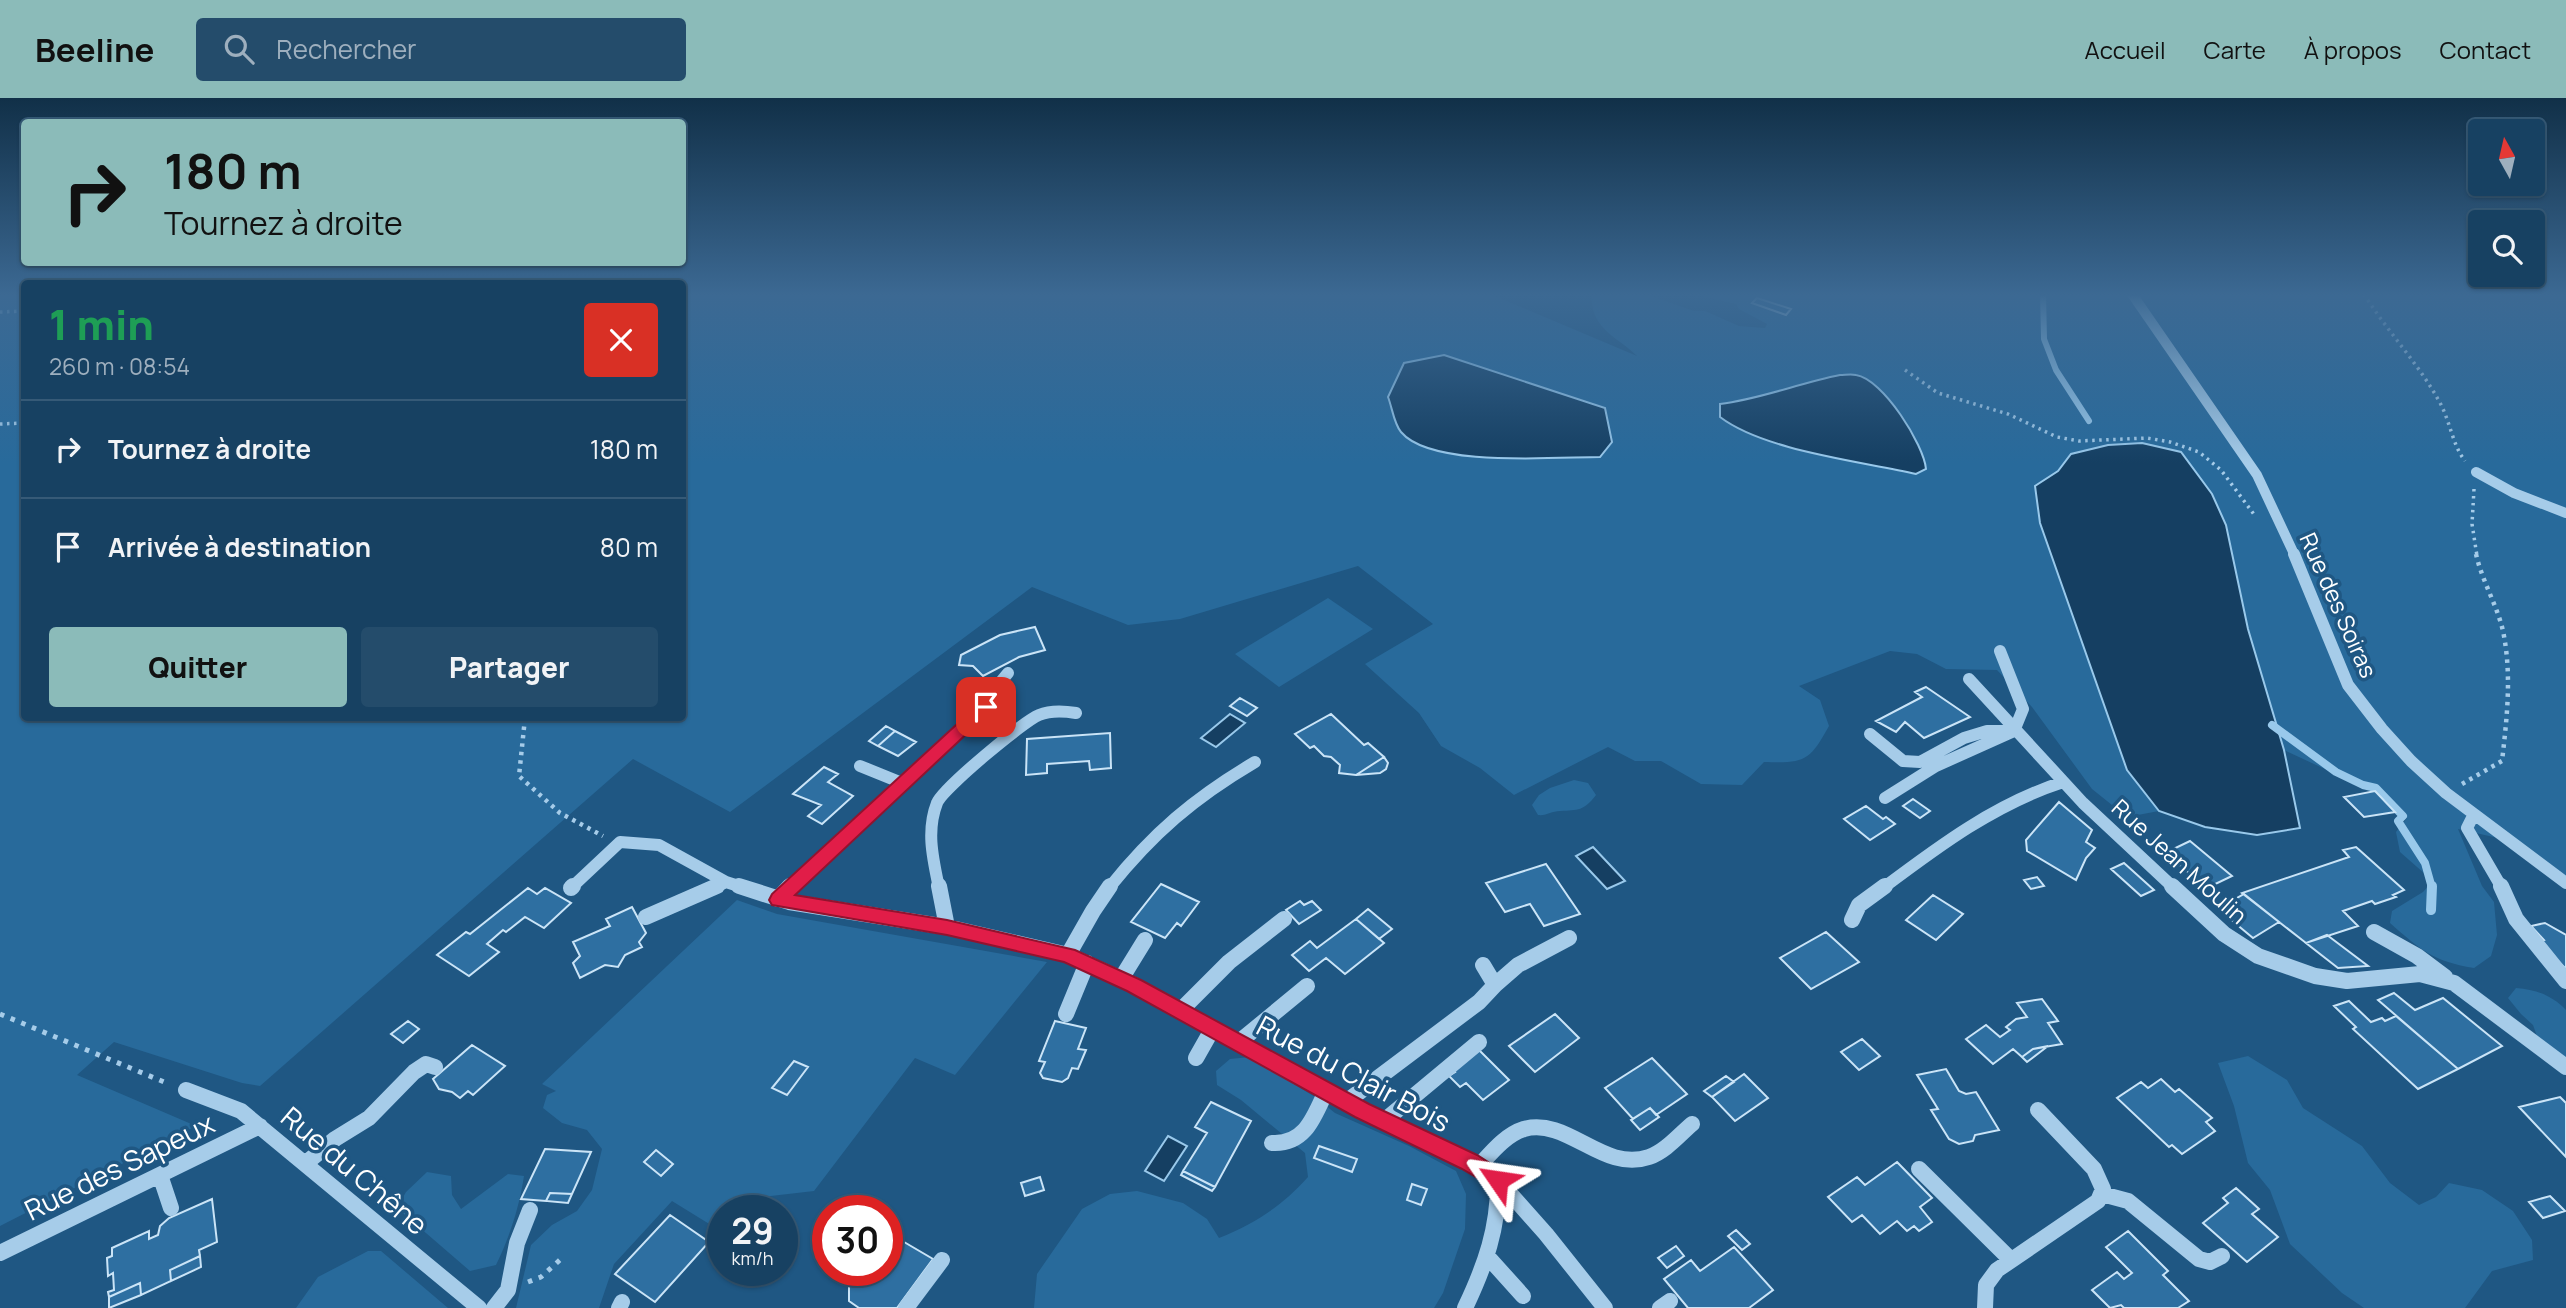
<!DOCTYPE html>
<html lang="fr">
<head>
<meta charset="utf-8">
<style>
	:root { --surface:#174162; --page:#244c6b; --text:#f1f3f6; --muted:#9eafbe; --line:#365a77; --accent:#8bbbb9 }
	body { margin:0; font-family:Manrope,sans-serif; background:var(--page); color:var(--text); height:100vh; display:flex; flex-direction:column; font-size:26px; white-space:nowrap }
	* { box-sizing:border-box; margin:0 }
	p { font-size:23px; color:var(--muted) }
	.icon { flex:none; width:38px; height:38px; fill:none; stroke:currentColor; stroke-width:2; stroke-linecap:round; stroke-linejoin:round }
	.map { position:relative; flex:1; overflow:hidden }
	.panel { position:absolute; left:21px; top:182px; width:665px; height:441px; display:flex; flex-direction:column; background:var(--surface); border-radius:7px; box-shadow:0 2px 5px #0004,0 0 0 2px var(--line) }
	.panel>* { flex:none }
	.guide { position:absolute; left:21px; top:21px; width:665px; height:147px; border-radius:7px; box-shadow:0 2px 5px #0004,0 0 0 2px var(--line); background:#8bbbb9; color:#111; overflow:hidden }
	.needle { width:46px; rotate:352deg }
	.tools { position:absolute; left:2468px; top:21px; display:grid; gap:14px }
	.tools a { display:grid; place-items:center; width:77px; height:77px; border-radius:7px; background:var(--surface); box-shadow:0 2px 5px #0004,0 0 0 2px var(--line); font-size:35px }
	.speed { position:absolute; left:707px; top:1097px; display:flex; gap:14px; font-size:35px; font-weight:700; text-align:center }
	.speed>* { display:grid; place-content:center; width:91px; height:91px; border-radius:50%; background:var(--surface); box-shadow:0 2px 5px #0004,0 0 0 2px var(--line); line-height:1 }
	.speed small { font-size:18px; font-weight:400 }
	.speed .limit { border:10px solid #d22; background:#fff; color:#111 }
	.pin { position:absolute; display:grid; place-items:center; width:60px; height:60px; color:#fff; margin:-30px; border-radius:14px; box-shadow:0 4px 10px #0006 }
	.me { position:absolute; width:77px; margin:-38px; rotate:302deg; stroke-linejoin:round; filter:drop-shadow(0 0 5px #0008) }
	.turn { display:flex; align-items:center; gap:24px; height:147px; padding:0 28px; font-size:32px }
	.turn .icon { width:91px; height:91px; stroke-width:2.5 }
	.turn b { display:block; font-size:49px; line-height:60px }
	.round { display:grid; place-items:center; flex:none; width:74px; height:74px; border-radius:7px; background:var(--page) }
	.overview { display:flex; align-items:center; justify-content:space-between; height:119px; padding:0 28px }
	h1 { font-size:42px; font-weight:800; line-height:52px; color:#1e9e55 }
	.button { display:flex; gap:14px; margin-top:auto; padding:14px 28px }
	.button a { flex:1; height:80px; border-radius:7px; background:var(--accent); color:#111; font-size:28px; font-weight:800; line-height:80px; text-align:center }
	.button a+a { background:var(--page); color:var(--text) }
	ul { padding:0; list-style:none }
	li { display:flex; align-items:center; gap:21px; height:98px; padding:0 28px; border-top:2px solid var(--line) }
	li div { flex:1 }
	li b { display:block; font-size:26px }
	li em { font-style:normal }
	header { display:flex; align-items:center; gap:42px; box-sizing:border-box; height:98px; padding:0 35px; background:var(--accent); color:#111 }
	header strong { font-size:33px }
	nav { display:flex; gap:38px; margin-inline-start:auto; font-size:24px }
	.search { width:490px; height:63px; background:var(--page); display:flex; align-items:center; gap:18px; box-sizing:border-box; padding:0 24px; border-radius:7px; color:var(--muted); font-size:26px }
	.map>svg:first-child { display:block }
	.green { fill:#286a9b; fill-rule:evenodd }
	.water { fill:#153f62; stroke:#99c9eb; stroke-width:2 }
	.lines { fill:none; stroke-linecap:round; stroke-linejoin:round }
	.stream-far2 { stroke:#99c9eb; stroke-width:6 }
	.stream-far1 { stroke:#99c9eb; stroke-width:8 }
	.stream { stroke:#99c9eb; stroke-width:10 }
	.building { fill:#2e6fa1; stroke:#cae4f7; stroke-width:2 }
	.path-far2 { stroke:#a6cce9; stroke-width:3.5; stroke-dasharray:2.5 4.5; stroke-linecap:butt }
	.path-far1 { stroke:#a6cce9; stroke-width:4.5; stroke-dasharray:3.5 5; stroke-linecap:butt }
	.path { stroke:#a6cce9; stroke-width:5; stroke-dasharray:4.5 7; stroke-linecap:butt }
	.minor-far2 { stroke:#a6cce9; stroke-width:10 }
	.minor-far1 { stroke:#a6cce9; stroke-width:12 }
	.minor { stroke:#a6cce9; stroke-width:16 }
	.route { fill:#e11d48; stroke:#92132f; stroke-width:2 }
	.labels { text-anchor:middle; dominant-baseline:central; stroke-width:7; stroke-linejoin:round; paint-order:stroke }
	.street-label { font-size:23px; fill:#fff; stroke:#1f5783 }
	.near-street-label { font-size:28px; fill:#fff; stroke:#1f5783 }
</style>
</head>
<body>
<header>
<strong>Beeline</strong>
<div class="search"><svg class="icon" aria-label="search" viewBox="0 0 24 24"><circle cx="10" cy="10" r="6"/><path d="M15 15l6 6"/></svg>Rechercher</div>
<nav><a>Accueil</a><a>Carte</a><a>À propos</a><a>Contact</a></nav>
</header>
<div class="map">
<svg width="2566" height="1210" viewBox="0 0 2566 1210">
	<rect width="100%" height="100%" fill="#1f5783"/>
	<path class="green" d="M0 196H24V620H682L683 196H1490L1637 258C1620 240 1589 231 1592 196H1645L1694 213H1705L1739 228 1765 230 1767 226 1739 211 1736 206 1692 196H2566V778L2498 740 2458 731 2482 788 2494 804 2497 837 2491 858 2474 870C2432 863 2421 852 2390 825L2392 813 2423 794 2433 783 2400 754 2396 734 2407 720 2389 701 2284 652 2248 531 2226 427 2212 396 2181 354 2071 356 2058 373 2035 388 2040 425 2127 672 2159 713 2127 719 2092 691 2032 609 1997 572 1946 571 1917 556 1890 553 1799 588 1820 602 1829 628C1809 664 1805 665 1764 664L1742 687 1701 686 1661 663H1635L1608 649 1514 697 1480 670 1441 648 1419 615 1365 566 1433 526 1358 468 1180 521 1128 527 1032 489 730 714 633 661 260 988 242 985 114 944 77 977 196 1028 0 1128ZM1840 277 1916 376C1860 363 1765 353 1720 319V307C1761 301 1799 285 1840 277Z
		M1328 500 1373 531 1279 589 1235 556Z
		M1574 682 1588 685 1596 697C1584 713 1578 712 1560 713 1551 713 1547 718 1538 717L1532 707 1539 697 1550 690Z
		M737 802 777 816 1047 864 955 977 915 960 814 1093 745 1101 735 1113H723V1127L719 1132 672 1103 614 1166 599 1210H516L531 1147 552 1127 577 1113 592 1092 602 1051 587 1032 562 1025 543 1010 547 997 556 993 542 986Z
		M2516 890C2537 892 2551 897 2566 912V962L2538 941 2533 927 2521 916 2508 900Z
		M2248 958 2287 982 2303 1010 2362 1048 2390 1085 2419 1107 2436 1099 2449 1085 2482 1092 2513 1113 2532 1142 2533 1162 2492 1173 2465 1210H2364L2342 1195 2290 1146 2270 1092 2248 1065 2234 1008 2218 965Z
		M1250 959 1315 999 1335 1015 1409 1048 1456 1073 1466 1096 1465 1131 1443 1195 1434 1210H1034L1037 1176 1082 1111 1110 1096 1137 1093 1183 1105 1207 1121 1219 1140C1256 1125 1282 1108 1308 1079L1305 1055 1241 1002 1217 987 1216 973 1230 961Z
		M427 1074 451 1078 452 1097 461 1111 508 1076 524 1078C519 1110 510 1138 496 1167L470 1173 397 1110 406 1094Z
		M368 1153H381L448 1210H296L318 1179Z"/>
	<path class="water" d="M1444 257 1605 310 1612 344 1600 359C1556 359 1431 370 1401 334 1394 326 1392 309 1388 299L1404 265Z
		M1840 277C1845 277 1851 276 1856 277 1883 281 1924 347 1926 371L1916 376C1860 363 1765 353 1720 319V306C1761 301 1799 285 1840 277Z
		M2142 345 2181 354 2212 396 2226 427 2248 531 2284 652 2300 730 2257 737 2205 729 2159 713 2127 672 2040 425 2035 388 2058 373 2071 356 2108 347Z
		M1230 616 1245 625 1216 649 1201 640Z
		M1593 749 1625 783 1607 791 1576 758Z
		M1168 1038 1187 1048 1164 1083 1145 1073Z"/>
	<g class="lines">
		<path class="stream-far2" d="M2043 196 2044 241 2056 272 2089 323"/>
		<path class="stream-far1" d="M2272 627 2336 674 2363 687 2376 690 2403 718 2398 723 2425 765 2432 790"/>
		<path class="stream" d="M2431 812 2432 788"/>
	</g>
	<path class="building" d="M1757 200 1791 211 1786 217 1752 205Z
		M1035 529 1045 552 1019 559 983 578 973 568 959 567 961 557 1000 537Z
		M1926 589 1970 619 1924 640 1905 624 1896 634 1876 623 1922 599 1915 594Z
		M1240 600 1257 610 1247 618 1230 608Z
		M1331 616 1364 647 1368 645 1384 659 1356 677 1339 675 1340 667 1331 659 1324 658 1314 648 1310 650 1295 636Z
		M886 628 895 633 878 648 869 643Z
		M895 633 916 644 898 658 878 648Z
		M1110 635 1111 670 1090 672 1089 663 1047 666V675L1026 677 1027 641Z
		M1384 659 1388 665 1386 671 1380 675 1356 677Z
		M824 669 838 676 828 684 853 698 822 726 808 718 821 707 793 696Z
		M2375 693 2395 714 2364 719 2344 699Z
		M1913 701 1930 713 1920 720 1903 708Z
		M2059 704 2092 732 2086 744 2095 750 2086 760 2076 782 2027 753 2026 742Z
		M1866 708 1883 721 1886 719 1895 726 1870 742 1844 721Z
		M2190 743 2232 778 2207 790 2165 755Z
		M2356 749 2404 792 2393 797 2396 799 2375 806 2372 803 2343 813 2358 828 2306 845 2242 795 2349 759 2343 752Z
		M2124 765 2154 792 2141 798 2111 771Z
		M1546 766 1580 816 1544 828 1530 806 1505 814 1486 785Z
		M2037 779 2044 788 2031 791 2024 782Z
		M1161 786 1199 804 1181 828 1177 825 1165 840 1131 824Z
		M528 790 537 796 545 790 571 805 544 830 525 819 506 834 503 832 487 846 499 854 469 878 437 857 466 834 470 836Z
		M2244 796 2279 824 2253 840 2218 811Z
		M1933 797 1963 816 1936 842 1906 822Z
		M1300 803 1304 807 1312 803 1321 812 1299 826 1286 812Z
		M632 809 646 835 639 844 642 849 625 857 618 869 605 867 580 880 573 865 580 858 573 844 610 828 606 821Z
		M1368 811 1392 831 1379 841 1356 821Z
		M1356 821 1384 845 1345 876 1326 860 1309 873 1292 857 1310 843 1317 850Z
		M2545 825 2566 837V871L2538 844 2544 842 2531 828Z
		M1826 834 1859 864 1811 891 1780 860Z
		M2327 837 2368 868 2338 870 2306 845Z
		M2394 895 2415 912 2443 900 2502 948 2458 971 2378 902Z
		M2042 901 2058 923 2048 925 2062 946 2033 951 2022 959 2013 951 1993 966 1966 941 1986 927 2000 939 2010 932 2006 929 2016 921 2027 919 2017 905Z
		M2349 903 2371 924 2382 920 2385 923 2396 918 2458 971 2418 991 2353 931 2356 929 2334 908Z
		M1555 916 1579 940 1535 974 1509 948Z
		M408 923 419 931 403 945 391 936Z
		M1055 923 1086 930 1078 951 1086 952 1078 971 1072 970 1068 980 1062 984 1043 980 1040 975 1045 964 1039 963Z
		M1862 941 1880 958 1859 972 1841 954Z
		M472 947 505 968 473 997 468 993 460 1000 452 994 439 991 433 981Z
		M2048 948 2027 964 2022 959 2033 951Z
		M1479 952 1509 982 1483 1002 1466 985 1460 989 1449 978 1455 974 1452 971Z
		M1652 960 1687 996 1656 1017 1650 1010 1633 1021 1605 990Z
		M794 963 808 969 787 997 772 990Z
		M1946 971 1959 993 1966 996 1976 994 1999 1032 1975 1037 1973 1043 1959 1046 1949 1041 1931 1012 1938 1011 1917 977Z
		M1744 976 1768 1000 1735 1023 1712 999Z
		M1726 978 1734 984 1712 999 1704 993Z
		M2161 981 2175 994 2179 991 2212 1020 2206 1024 2215 1033 2182 1056 2172 1047 2169 1049 2117 1000 2141 984 2148 990Z
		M2560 999 2566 1005V1059L2519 1009Z
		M1211 1004 1251 1023 1215 1089 1183 1073 1207 1035 1195 1029Z
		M1650 1010 1659 1019 1640 1032 1631 1022Z
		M1319 1048 1357 1061 1352 1074 1314 1060Z
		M545 1051 591 1054 572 1096 550 1095 546 1103 521 1101Z
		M656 1052 673 1066 661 1078 644 1064Z
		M1897 1064 1932 1100 1920 1109 1932 1124 1919 1133 1914 1128 1907 1133 1897 1123 1880 1136 1862 1117 1852 1124 1828 1099 1857 1079 1865 1087Z
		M1183 1073 1215 1089 1212 1093 1181 1077Z
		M1040 1079 1044 1092 1025 1098 1021 1085Z
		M1412 1086 1427 1091 1421 1107 1407 1102Z
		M2236 1090 2259 1111 2252 1116 2278 1139 2247 1164 2203 1125 2228 1105 2223 1100Z
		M550 1095 572 1096 568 1105 546 1103Z
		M2550 1098 2565 1113 2543 1120 2529 1104Z
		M212 1101 217 1144 199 1152 200 1158 170 1172 171 1183 141 1197 140 1185 109 1199 108 1194 114 1192 113 1175 108 1178 107 1160 112 1158V1150L149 1133V1141L158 1137 160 1128 169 1120Z
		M670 1117 709 1144 655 1204 615 1176Z
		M1736 1132 1750 1146 1742 1152 1728 1138Z
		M2128 1133 2168 1173 2163 1177 2189 1203 2178 1210H2124L2121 1207 2110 1210 2092 1192 2117 1174 2124 1181 2132 1175 2106 1149Z
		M887 1134 933 1161 897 1210H859L849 1203V1187L856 1172H887Z
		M1676 1148 1684 1158 1667 1170 1658 1160Z
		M1734 1149 1773 1192 1749 1210H1688L1664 1181 1691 1162 1700 1173Z
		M200 1158 201 1169 171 1183 170 1172Z
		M140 1185 141 1197 109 1210V1199Z"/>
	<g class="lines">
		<path class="path-far2" d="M2364 196C2387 233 2418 265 2439 303 2450 322 2452 346 2465 363
			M0 214 24 213
			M1905 272 1938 295 2008 316 2057 339 2079 343 2147 340 2170 344 2199 354 2221 372 2256 419
			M0 326 24 325
			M2474 391 2472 426 2477 458"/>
		<path class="path-far1" d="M525 620 519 678 560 715 603 738
			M2462 686 2502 663C2507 620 2512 576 2503 533 2497 507 2482 483 2476 456"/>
		<path class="path" d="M0 916 169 986
			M528 1184 541 1179 561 1161"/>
		<path class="minor-far2" d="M2132 196 2257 377 2295 458
			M2476 374 2514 395 2566 415"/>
		<path class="minor-far1" d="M2294 456 2348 587 2382 631 2411 663 2446 695 2566 785
			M1969 581 2083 705 2174 790
			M1870 636 1903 663 1920 664 1964 640 1987 633H2007
			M860 668 902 685
			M1885 700 1936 668 2014 633 2023 611 2000 553
			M2474 716 2467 730 2502 790
			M571 790 620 744 659 747 726 784 745 790
			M713 790 726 784
			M789 790 960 633 1008 575
			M939 790C933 761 926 733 937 705 942 691 1024 623 1039 617 1051 612 1064 613 1076 615
			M1109 790C1153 735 1194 700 1255 664
			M1883 790C1939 748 1995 706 2063 684"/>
		<path class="minor" d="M739 788 789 804 947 829 1068 857 1134 887 1362 1013 1469 1064 1498 1082C1499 1129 1485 1168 1465 1210
			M939 788 947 829
			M2172 788 2224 836 2258 858 2315 878 2347 883 2420 876 2454 885 2566 969
			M2501 788 2516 821 2566 883
			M571 790 573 788
			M778 801 790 788
			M646 819 717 788
			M1852 822 1859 807 1885 788
			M2374 834 2417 858 2445 879
			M1068 857 1093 813 1110 788
			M1121 881 1145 842
			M1495 887 1518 867 1569 840
			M1180 913 1229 864 1284 821
			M1066 916 1087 865
			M1239 944 1307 888
			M1196 960 1213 930
			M186 992 241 1013 479 1210
			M1346 1004 1479 904 1495 887 1483 867
			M1384 1023 1479 944
			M1272 1045C1305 1047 1314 1019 1326 993
			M306 1065 335 1041 369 1020 414 974 426 966 435 969
			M1478 1069C1491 1055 1505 1037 1524 1031 1568 1019 1603 1075 1649 1059 1666 1053 1679 1037 1692 1026
			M1919 1071 2011 1162
			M160 1077 171 1110
			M1498 1082 1546 1136 1605 1210
			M2102 1096 2128 1103 2199 1161 2210 1164 2222 1158
			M0 1155 260 1028
			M1488 1159 1523 1198
			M494 1210 508 1192 517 1145 530 1112
			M619 1210 622 1204
			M906 1210 942 1162
			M1660 1210 1670 1203
			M1985 1210 1986 1187 1997 1172 2098 1103 2103 1091 2094 1071 2038 1012"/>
	</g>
	<linearGradient id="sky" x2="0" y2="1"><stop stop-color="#113048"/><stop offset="0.54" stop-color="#3c6993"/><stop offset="1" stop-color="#3c6993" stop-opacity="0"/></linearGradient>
	<rect width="2566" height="365" fill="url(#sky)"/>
	<path class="route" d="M986 603 991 605 994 609 991 613 795 797 947 822 1075 852 1141 882 1369 1006 1477 1057 1505 1075 1509 1082 1505 1089 1498 1092 1462 1071 1355 1019 1127 893 1064 864 947 837 772 807 769 802 772 796 980 605Z"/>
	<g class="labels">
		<g class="street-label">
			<text transform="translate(2339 507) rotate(66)">Rue des Soiras</text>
			<text transform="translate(2180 763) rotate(42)">Rue Jean Moulin</text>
		</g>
		<g class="near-street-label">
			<text transform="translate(1354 975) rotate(28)">Rue du Clair Bois</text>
			<text transform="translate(119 1068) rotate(-26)">Rue des Sapeux</text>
			<text transform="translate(355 1072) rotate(40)">Rue du Chêne</text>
		</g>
	</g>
</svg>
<div class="tools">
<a><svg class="needle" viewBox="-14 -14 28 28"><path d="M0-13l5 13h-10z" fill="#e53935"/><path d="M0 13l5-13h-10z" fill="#9eafbe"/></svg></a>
<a><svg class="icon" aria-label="search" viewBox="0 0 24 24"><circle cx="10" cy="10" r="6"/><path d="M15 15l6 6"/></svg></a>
</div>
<div class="speed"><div>29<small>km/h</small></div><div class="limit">30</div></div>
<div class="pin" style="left:986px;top:609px;background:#d93025"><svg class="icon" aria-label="arrive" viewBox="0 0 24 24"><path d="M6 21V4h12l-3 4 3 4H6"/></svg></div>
<svg class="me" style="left:1498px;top:1082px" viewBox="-20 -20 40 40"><path d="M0-17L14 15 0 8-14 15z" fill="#e11d48" stroke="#fff" stroke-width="4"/></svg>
<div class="guide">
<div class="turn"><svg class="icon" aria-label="right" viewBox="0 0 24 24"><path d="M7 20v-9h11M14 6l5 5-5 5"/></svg><div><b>180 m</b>Tournez à droite</div></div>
</div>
<section class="panel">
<div class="overview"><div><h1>1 min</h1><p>260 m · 08:54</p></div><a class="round" style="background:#d93025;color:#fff"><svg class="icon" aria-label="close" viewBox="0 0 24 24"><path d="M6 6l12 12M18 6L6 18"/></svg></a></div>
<ul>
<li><svg class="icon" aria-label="right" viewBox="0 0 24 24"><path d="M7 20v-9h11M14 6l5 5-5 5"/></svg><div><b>Tournez à droite</b></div><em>180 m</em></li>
<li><svg class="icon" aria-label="arrive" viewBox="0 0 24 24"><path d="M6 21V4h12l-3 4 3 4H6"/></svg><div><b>Arrivée à destination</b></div><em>80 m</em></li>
</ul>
<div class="button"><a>Quitter</a><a>Partager</a></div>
</section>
</div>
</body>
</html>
